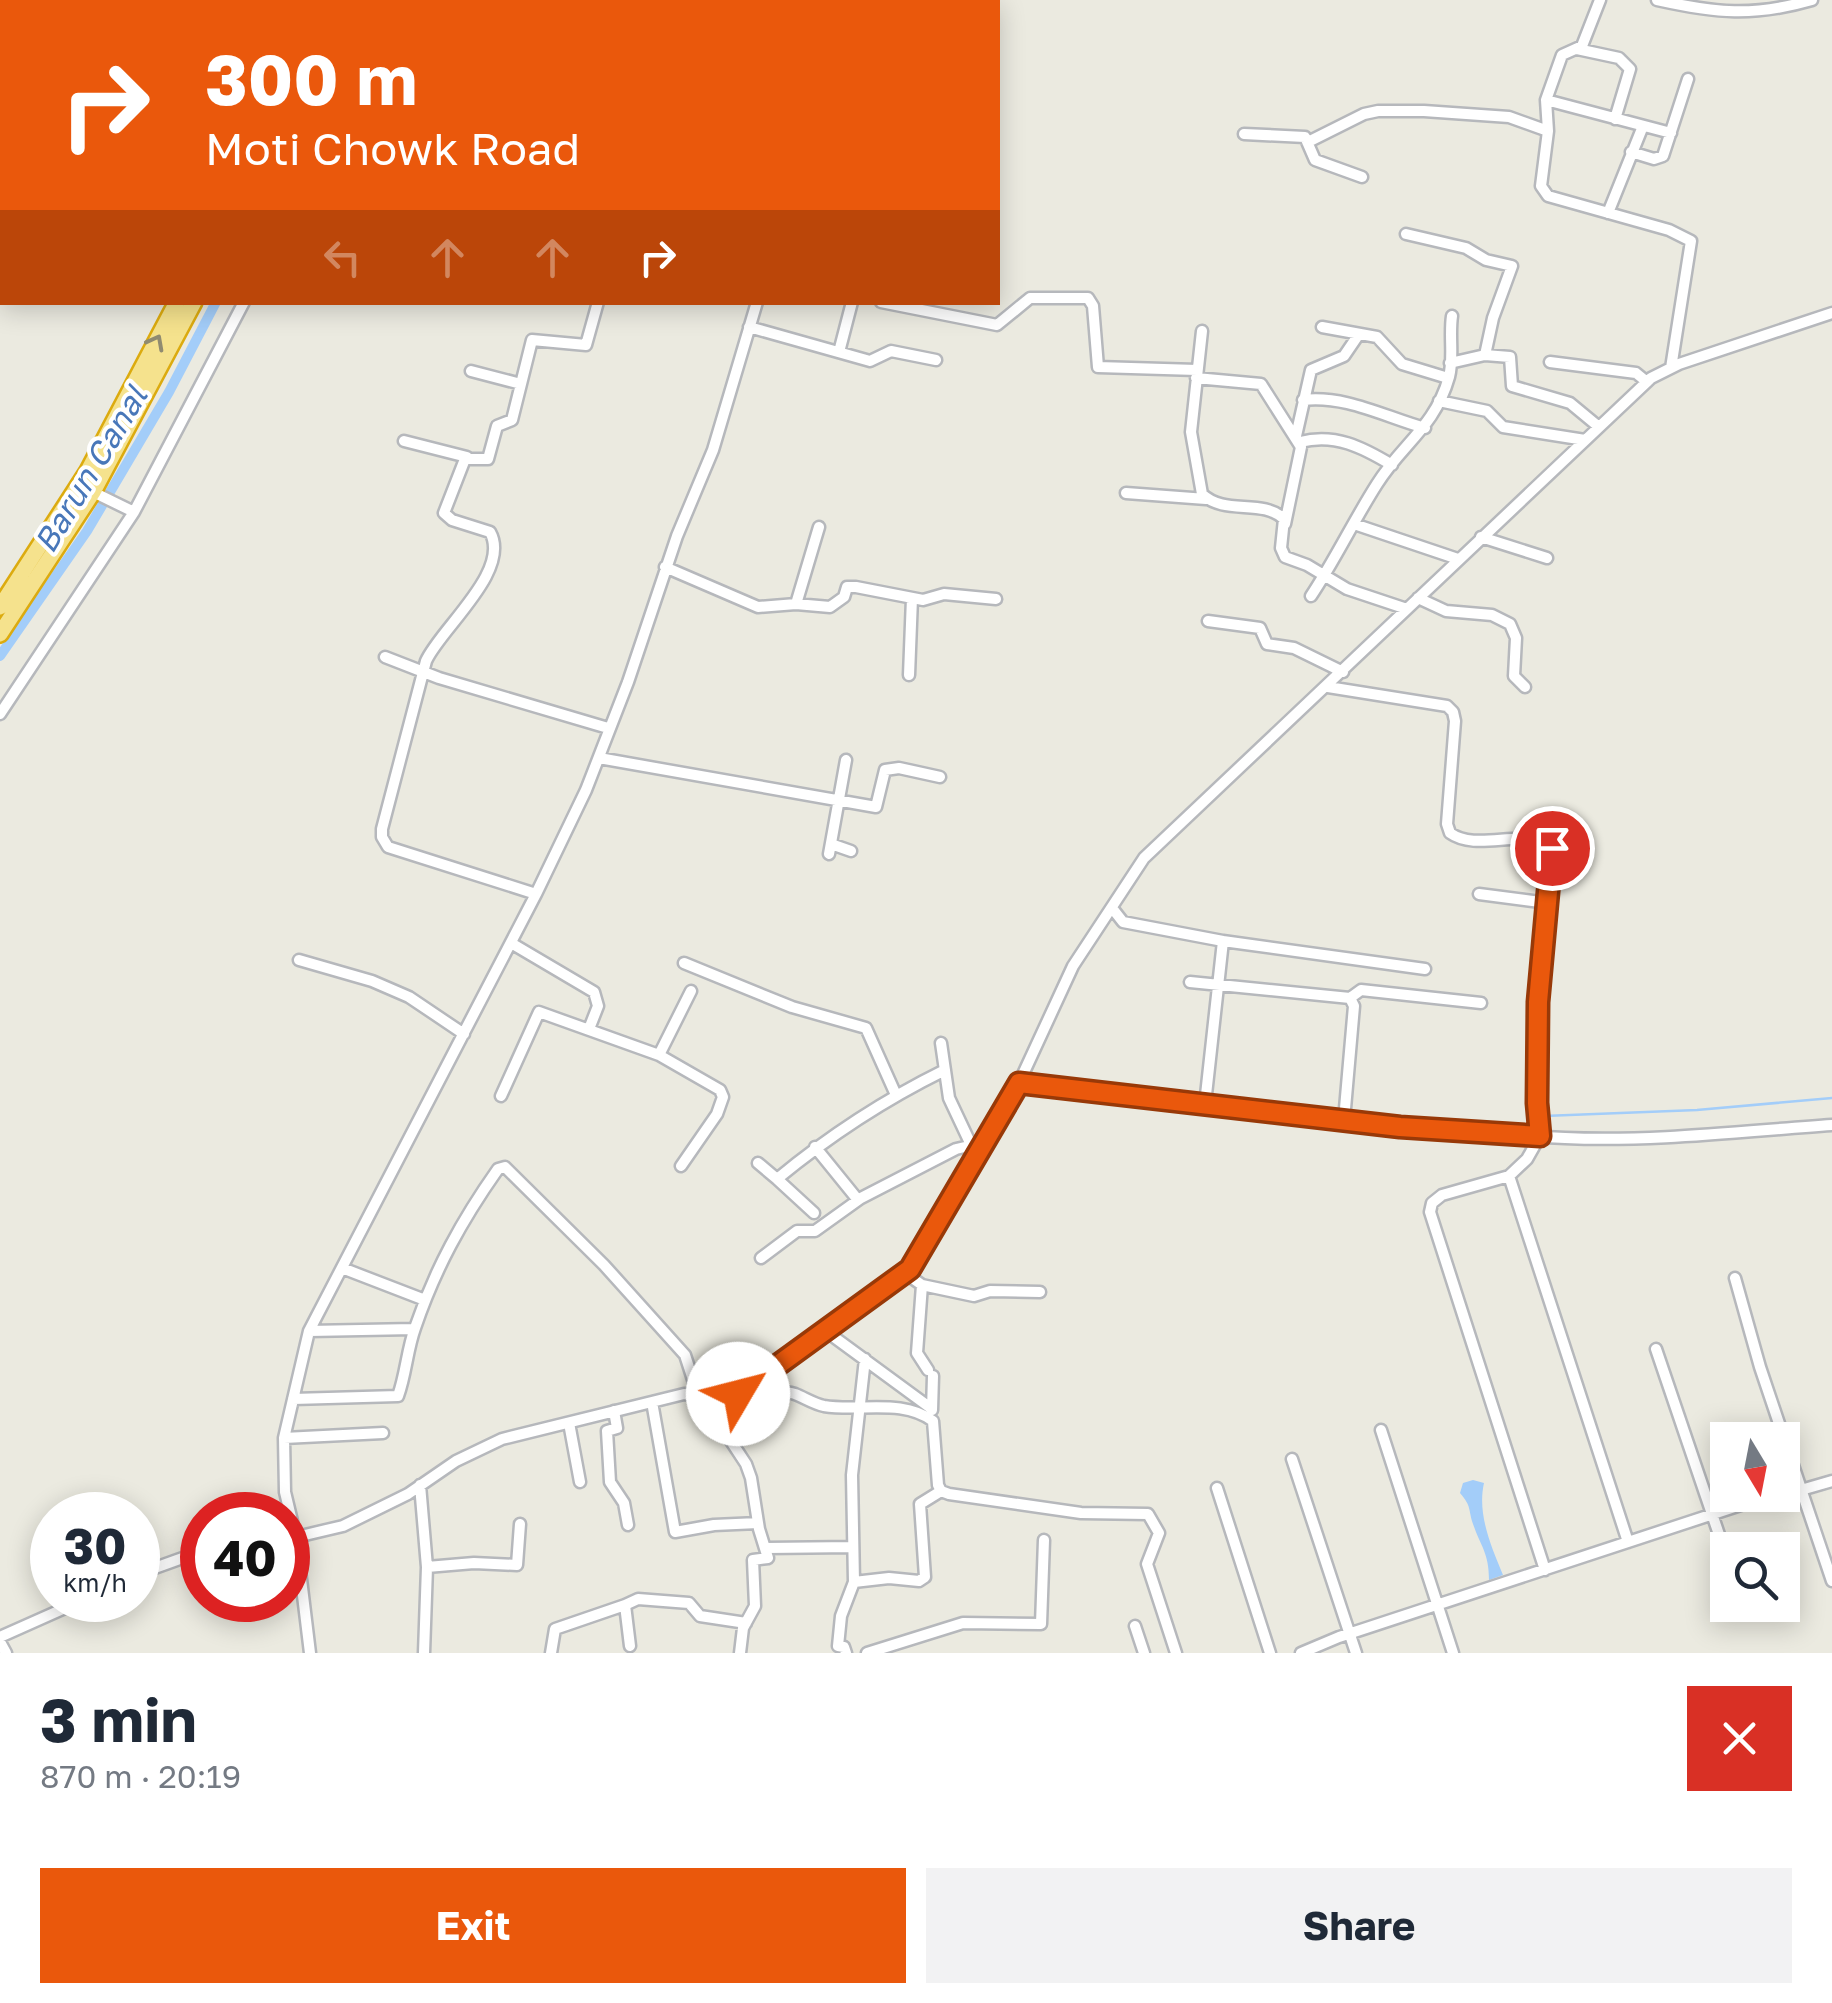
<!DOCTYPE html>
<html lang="en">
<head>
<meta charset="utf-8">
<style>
	:root { --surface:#fff; --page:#f2f2f3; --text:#1f2937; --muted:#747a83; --accent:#ea580c }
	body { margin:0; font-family:"Golos Text",sans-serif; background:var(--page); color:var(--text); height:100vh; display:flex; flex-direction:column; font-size:38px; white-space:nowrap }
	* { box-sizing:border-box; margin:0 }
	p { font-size:32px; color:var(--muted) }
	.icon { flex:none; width:55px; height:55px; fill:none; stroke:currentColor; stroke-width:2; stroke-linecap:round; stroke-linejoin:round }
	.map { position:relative; height:1653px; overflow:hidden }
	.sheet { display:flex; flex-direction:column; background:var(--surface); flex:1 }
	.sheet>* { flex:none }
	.banner { position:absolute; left:0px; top:0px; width:1000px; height:305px; box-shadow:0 5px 25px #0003; background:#ea580c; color:#fff; overflow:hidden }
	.needle { width:65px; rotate:170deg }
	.controls { position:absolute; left:1710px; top:1422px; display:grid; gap:20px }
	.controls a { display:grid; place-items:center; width:90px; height:90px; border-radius:0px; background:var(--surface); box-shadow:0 5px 25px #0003; font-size:50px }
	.speed { position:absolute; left:30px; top:1492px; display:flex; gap:20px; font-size:50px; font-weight:700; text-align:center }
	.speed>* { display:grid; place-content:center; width:130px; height:130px; border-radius:50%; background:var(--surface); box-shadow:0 5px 25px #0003; line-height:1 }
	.speed small { font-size:25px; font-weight:400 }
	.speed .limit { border:15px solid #d22; background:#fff; color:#111 }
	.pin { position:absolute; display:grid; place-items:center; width:85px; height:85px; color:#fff; margin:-42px; border:5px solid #fff; border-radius:50%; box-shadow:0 2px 10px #0007 }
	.me { position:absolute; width:110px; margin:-55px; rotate:53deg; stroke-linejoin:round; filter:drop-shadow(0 0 8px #0008) }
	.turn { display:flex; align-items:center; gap:35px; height:210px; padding:0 40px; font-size:45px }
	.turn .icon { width:130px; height:130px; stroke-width:2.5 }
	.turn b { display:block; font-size:70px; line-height:85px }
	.lanes { display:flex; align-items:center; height:95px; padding:0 40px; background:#0003; justify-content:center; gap:50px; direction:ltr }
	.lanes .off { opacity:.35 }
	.round { display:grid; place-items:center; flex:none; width:105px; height:105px; border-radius:0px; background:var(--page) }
	.summary { display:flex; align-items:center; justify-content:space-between; height:170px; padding:0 40px }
	h1 { font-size:60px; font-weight:700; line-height:75px }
	.primary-button { display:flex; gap:20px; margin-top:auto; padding:20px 40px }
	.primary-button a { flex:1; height:115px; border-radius:0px; background:var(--accent); color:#fff; font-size:40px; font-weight:700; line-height:115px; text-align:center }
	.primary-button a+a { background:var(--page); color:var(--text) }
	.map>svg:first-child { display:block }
	.water { fill:#a3cdf9 }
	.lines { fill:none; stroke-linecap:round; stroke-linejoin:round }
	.stream { stroke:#a3cdf9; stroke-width:2.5 }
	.canal { stroke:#a3cdf9; stroke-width:10 }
	.minor-casing { stroke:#b6b8bc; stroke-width:15 }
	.highway-casing { stroke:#dcab0f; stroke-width:20 }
	.minor { stroke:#fff; stroke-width:10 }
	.highway { stroke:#f5e28d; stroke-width:15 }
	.oneway { stroke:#908b70 }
	.route-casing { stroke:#983908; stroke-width:25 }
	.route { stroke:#ea580c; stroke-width:18 }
	.labels { text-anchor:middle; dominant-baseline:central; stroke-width:8; stroke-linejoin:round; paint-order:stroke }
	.water-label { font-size:32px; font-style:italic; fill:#4877b9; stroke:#fff }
</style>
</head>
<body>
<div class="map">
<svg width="1832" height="1653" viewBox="0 0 1832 1653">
	<rect width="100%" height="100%" fill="#ebeae0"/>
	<path class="water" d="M1473 1480 1484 1483C1477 1514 1491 1546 1503 1575L1489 1580C1489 1553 1481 1547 1473 1524 1468 1509 1472 1507 1460 1493L1463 1483Z"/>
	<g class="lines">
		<path class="stream" d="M1544 1116 1697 1110 1832 1098"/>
		<path class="canal" d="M371 2 373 0
			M0 656 87 531 169 392 216 302"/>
		<g class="minor-casing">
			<path id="minor" d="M847 0 860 2
				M1600 0 1582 46 1562 55 1546 100 1548 131 1541 186 1548 196 1669 230 1691 241 1671 368
				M1657 0C1716 13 1753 17 1812 0
				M396 2 397 0
				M526 2V0
				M595 2V0
				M650 2V0
				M698 2 699 0
				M753 2V0
				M867 2 868 0
				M1577 49 1619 58 1630 69 1615 119
				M1546 100 1671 133
				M1244 134 1305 137 1315 160 1362 177
				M1308 142 1364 114 1378 111H1424L1509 117 1548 131
				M1631 152 1654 159 1663 156 1688 79
				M1608 213 1643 126
				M1406 234 1466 248 1486 260 1512 266 1493 318 1485 355
				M881 302 997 325 1030 298H1088L1093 306 1098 367 1197 370
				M749 327 870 361 891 351 936 360
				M1322 327 1377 337 1402 364 1448 378
				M1202 331 1191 432 1202 494C1225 516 1262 498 1284 519L1281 548 1285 557 1307 565 1347 589 1407 609
				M839 352 852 302
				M1550 362 1636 373 1647 382
				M1450 363 1485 355 1510 357 1512 386 1570 403 1599 427
				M471 371 521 384
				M1196 378 1261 384 1301 447 1285 524
				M1303 400C1346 395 1385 417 1425 428
				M1439 401 1487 411 1503 427 1585 440
				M1296 436 1311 370 1344 356 1359 334
				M404 441 467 457
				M1300 442C1335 433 1362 447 1392 465
				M93 492 134 512
				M1126 493 1206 499
				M1354 524 1458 559
				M1481 537 1547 558
				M665 567 758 607 796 604 830 607 844 597 847 587H856L923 600 944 594 996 599
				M1311 596C1335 560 1354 520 1377 484 1402 444 1435 427 1449 377 1454 358 1449 336 1452 316
				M1418 598 1446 611 1492 615 1510 624 1516 638 1514 676 1525 687
				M796 604 819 527
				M1208 621 1260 628 1267 644 1294 648 1343 672
				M385 657 439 678 608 728
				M909 675 912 598
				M1328 687 1447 706 1453 712 1455 721 1447 824 1450 833C1478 853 1526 826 1553 848L1538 1002 1540 1136 1527 1159 1509 1176 1442 1195 1432 1203 1430 1212 1545 1570
				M0 714 134 512 244 302
				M599 758 876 807 885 770 899 768 940 777
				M831 844 851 851
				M829 854 846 760
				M536 894 388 847 382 837V829L426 661C440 629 512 571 490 532L452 520 444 513 465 459H488L497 426 512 420 532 340 586 345 598 302
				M1479 894 1548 903
				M1112 908 1123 922 1223 941 1205 1104
				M1223 941 1425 969
				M511 943 594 992 598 1006 589 1029
				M299 960 372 981 409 997 464 1034
				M684 963 792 1007 866 1028 896 1095
				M1190 982 1350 998 1354 1006 1344 1120
				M1350 998 1361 990 1481 1003
				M941 1043 949 1098 973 1149
				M1019 1083 1073 966 1144 858 1651 378 1679 364 1832 313
				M501 1096 539 1012 659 1055
				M815 1147 858 1200
				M758 1163 777 1179
				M681 1166 717 1114 723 1097 720 1090 659 1055 691 991
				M1509 1176 1628 1542
				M814 1213 777 1179C829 1136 884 1100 945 1070
				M761 1258 797 1231H815L861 1198 956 1149 969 1146
				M342 1268 425 1300
				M905 1273 922 1285 974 1296 990 1291 1040 1292
				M1735 1278 1760 1367 1832 1581
				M922 1285 917 1353 928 1370
				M823 1329 932 1409
				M309 1331 414 1329
				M1656 1349 1728 1561
				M739 1394C756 1393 779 1389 795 1394 805 1398 814 1404 824 1406 860 1412 902 1398 933 1421L938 1485 941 1491 949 1494 1081 1513 1148 1514 1159 1533 1147 1564 1176 1653
				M716 1397 723 1429 746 1464 751 1478 759 1529 768 1558 753 1560 755 1606 743 1628 740 1653
				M293 1399 398 1396C406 1374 407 1350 415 1328 435 1269 462 1220 498 1169L505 1167 604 1265 685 1355 698 1395
				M652 1402 675 1532 714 1525 758 1523
				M932 1410 933 1376
				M614 1411 617 1428 607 1431 610 1482 624 1503 628 1525
				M569 1423 580 1482
				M1381 1430 1453 1653
				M284 1438 383 1433
				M1292 1459 1356 1653
				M420 1485 427 1567 424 1653
				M1217 1488 1270 1653
				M1801 1490 1832 1481
				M1782 1491 1800 1486
				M288 1539 343 1526 408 1494 456 1461 502 1439 684 1394 724 1397 738 1394 910 1269 1019 1083C1200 1103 1382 1131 1565 1138 1654 1142 1744 1131 1832 1125
				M767 1548 853 1547
				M427 1567 474 1563 517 1565 520 1524
				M138 1574 202 1551
				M854 1582 889 1578 919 1581 925 1577 920 1504 941 1491
				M1135 1626 1144 1653
				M0 1637 83 1600
				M0 1642 6 1653
				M630 1646 625 1605 638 1599 689 1603 700 1616 746 1623
				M310 1653 296 1538 285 1492 284 1438 309 1331 536 894 586 790 628 682 677 536 713 450 757 302
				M551 1653 555 1629 625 1605
				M846 1653 844 1647 838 1646 841 1616 854 1582 852 1475 865 1359
				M867 1653 963 1623 1041 1624 1044 1540
				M1301 1653 1339 1637 1771 1495"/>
		</g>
		<g class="highway-casing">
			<path id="highway" d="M331 2 332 0
				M347 2 348 0
				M0 3 2 0
				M0 607 88 471 177 302
				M0 634 93 492 194 302"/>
		</g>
		<use href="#minor" class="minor"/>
		<use href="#highway" class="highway"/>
	</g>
	<defs><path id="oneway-chevron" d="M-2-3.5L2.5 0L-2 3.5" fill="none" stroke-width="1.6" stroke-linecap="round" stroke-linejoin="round" transform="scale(2.5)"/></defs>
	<use class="oneway" href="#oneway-chevron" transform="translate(156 342) rotate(-62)"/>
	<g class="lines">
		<g class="route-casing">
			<path id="route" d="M738 1394 910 1269 1019 1083 1400 1127 1540 1136 1537 1103 1538 1002 1552 848"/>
		</g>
		<use href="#route" class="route"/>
	</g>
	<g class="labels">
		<g class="water-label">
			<text transform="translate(90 469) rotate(-59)">Barun Canal</text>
		</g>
	</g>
</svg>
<div class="controls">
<a><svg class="needle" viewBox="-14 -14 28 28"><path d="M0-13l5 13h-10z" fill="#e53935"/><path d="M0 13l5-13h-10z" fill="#747a83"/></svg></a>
<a><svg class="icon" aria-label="search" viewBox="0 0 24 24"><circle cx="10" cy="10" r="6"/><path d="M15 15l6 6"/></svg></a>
</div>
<div class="speed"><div>30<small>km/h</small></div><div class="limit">40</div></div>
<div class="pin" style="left:1552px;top:848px;background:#d93025"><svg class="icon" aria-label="arrive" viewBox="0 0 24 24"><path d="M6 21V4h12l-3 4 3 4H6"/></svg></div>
<svg class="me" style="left:738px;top:1394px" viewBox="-20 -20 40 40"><circle r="19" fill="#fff"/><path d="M0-13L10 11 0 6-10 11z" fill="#ea580c"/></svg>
<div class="banner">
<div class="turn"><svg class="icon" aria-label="right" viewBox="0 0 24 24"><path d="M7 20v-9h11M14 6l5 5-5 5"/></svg><div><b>300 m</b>Moti Chowk Road</div></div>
<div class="lanes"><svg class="icon off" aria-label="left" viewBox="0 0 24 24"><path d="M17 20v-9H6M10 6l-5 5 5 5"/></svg><svg class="icon off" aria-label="ahead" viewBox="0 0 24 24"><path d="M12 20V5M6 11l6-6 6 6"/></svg><svg class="icon off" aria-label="ahead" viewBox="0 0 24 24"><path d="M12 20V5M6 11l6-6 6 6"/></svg><svg class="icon" aria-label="right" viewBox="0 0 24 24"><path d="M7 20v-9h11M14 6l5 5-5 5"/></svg></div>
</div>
</div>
<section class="sheet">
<div class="summary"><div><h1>3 min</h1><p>870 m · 20:19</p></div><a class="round" style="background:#d93025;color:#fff"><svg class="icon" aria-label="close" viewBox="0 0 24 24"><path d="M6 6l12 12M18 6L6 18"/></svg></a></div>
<div class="primary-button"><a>Exit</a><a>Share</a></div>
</section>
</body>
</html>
